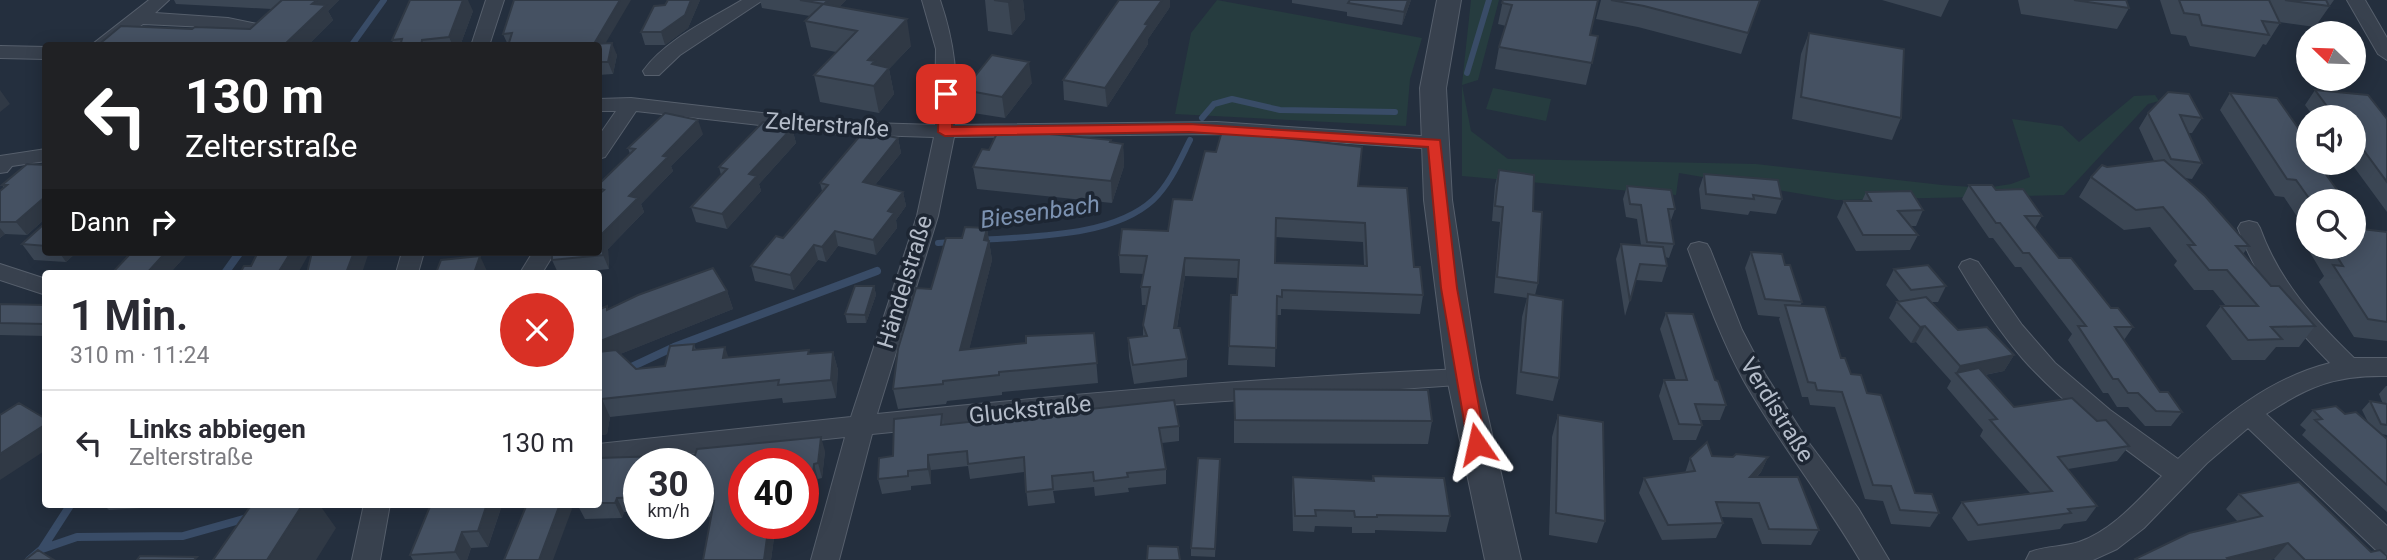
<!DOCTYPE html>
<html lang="de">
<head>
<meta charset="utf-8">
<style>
	:root { --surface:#fff; --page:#f2f2f3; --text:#2b2b33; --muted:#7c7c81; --line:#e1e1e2 }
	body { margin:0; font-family:Roboto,sans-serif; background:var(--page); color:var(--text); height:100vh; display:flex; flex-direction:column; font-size:26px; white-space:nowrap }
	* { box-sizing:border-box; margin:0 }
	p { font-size:23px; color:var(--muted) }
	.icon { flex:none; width:38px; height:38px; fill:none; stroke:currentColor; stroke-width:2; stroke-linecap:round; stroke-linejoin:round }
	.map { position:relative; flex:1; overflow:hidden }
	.panel { position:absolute; left:42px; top:270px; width:560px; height:238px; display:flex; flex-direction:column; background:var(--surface); border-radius:7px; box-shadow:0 4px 18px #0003 }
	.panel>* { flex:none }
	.banner { position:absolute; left:42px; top:42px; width:560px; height:214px; border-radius:7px; box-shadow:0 4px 18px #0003; background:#202124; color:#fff; overflow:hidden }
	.needle { width:46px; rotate:293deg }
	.controls { position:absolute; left:2296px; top:21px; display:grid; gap:14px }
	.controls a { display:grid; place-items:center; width:70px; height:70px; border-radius:50%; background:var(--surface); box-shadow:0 4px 18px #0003; font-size:35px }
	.speed { position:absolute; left:623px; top:448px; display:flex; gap:14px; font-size:35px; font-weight:700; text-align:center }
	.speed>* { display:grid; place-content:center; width:91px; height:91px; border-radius:50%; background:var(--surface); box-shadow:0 4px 18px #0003; line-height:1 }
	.speed small { font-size:18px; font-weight:400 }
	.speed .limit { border:10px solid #d22; background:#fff; color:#111 }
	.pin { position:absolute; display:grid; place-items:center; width:60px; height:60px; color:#fff; margin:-30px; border-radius:14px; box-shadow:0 4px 10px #0006 }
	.me { position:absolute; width:77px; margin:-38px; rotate:349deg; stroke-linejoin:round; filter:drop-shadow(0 0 5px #0008) }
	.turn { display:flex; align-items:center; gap:24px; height:147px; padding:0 28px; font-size:32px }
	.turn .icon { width:91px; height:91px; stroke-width:2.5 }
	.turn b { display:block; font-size:49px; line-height:60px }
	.then { display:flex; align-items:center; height:66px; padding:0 28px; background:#0003; gap:14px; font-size:26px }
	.round { display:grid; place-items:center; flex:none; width:74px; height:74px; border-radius:37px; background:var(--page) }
	.headline { display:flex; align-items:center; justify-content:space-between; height:119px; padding:0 28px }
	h1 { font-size:42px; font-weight:700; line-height:52px }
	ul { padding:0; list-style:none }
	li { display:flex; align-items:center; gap:21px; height:105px; padding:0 28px; border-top:2px solid var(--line) }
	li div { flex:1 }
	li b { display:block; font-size:26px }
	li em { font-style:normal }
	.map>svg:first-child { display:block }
	.green { fill:#263c3f }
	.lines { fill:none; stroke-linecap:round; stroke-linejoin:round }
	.stream-far1 { stroke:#394c67; stroke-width:6 }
	.stream { stroke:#394c67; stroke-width:8 }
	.minor-casing { stroke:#565f6c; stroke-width:2 }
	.tertiary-casing { stroke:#565f6c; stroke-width:2 }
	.minor { fill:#38414e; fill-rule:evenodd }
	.tertiary { fill:#38414e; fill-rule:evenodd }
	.wall { fill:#3b4654; fill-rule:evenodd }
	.shaded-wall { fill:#303945 }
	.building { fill:#455162; stroke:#303945; stroke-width:2; fill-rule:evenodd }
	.route { fill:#d93025; stroke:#8d1f18; stroke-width:2 }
	.labels { text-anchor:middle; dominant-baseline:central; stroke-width:7; stroke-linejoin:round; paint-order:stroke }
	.street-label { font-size:23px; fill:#b4bcc9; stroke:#1d2633 }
	.water-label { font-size:24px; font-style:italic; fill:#7c92b1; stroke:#1d2633 }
</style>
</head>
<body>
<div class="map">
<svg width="2387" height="560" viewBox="0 0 2387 560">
	<rect width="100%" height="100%" fill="#242f3e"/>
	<path class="green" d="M1217 0 1422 38 1410 79 1406 126 1175 114 1191 33Z
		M1471 0H1499L1478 80 1462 85 1471 131 1508 159 1756 164 1942 185 1986 188 2011 184 2030 177 2012 119 2062 126 2079 142 2134 96 2155 95 2159 101 2148 104 2064 195 1837 200 1679 173 1676 195 1462 176V84Z
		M1493 88 1551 99 1546 121 1486 109Z"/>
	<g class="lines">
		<path class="stream-far1" d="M351 46 384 0
			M1467 73 1489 0
			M1202 118 1214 104 1232 99 1280 110 1395 112
			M981 240C1033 236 1113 237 1153 200 1170 184 1180 160 1190 140
			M938 243 952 242"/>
		<path class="stream" d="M225 273 240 252
			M627 369 674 347 877 271
			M42 549 77 537 183 536 247 518
			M29 560 42 549 71 504"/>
		<g class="minor-casing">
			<path id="minor" d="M149 0H169L155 13 228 18 257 24 260 28 251 33 228 28 143 24 113 46H90Z
				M486 0H504L489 46H471Z
				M742 0H763L680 55 659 75H645L643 71C666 39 709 20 742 0Z
				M922 0H940C955 44 958 78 955 125L1217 122 1435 137 1442 139 1445 143 1442 147 1435 149 1217 134 954 137 938 216 877 414C1072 394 1267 377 1463 369L1472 372 1475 378 1472 384 1138 407 872 434 839 560H811L845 437 598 464V444L851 417 917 216 934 137 839 134 636 111 605 157 598 159V137L616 111H598V99L631 98 839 122 935 125 936 49Z
				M2347 0H2365L2387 38V60L2378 54Z
				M0 46 46 47V59L0 58Z
				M46 149V161L12 166 7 172 0 173V156Z
				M2249 221 2257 223 2260 228C2279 281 2314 319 2354 358H2387V376C2335 375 2309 386 2266 414L2387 526V554L2377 551 2248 428 2207 463 2144 528 2117 549 2093 560H2026L2030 552C2046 546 2063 547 2079 542 2113 530 2138 500 2162 476 2113 440 2063 404 2023 359 1999 331 1978 299 1959 267L1962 262 1970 259 1978 262 2022 325 2055 363 2110 410 2178 459C2221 418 2270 378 2330 363 2290 323 2257 281 2238 228L2241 223Z
				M1699 242 1707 244 1710 249 1742 330 1765 374 1809 443 1858 508 1889 560H1860C1824 499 1779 443 1744 381 1721 339 1705 294 1688 249L1691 244Z
				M402 252H424L418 273H396Z
				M533 252H555L542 273H520Z
				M0 264 46 279V295L0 280Z
				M364 504H390L380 560H352Z"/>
		</g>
		<g class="tertiary-casing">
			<path id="tertiary" d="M1437 0H1461L1446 88 1452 200 1479 378 1521 560H1485L1447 378 1424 200 1420 88Z"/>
		</g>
		<use href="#minor" class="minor"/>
		<use href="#tertiary" class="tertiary"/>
	</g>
	<path class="wall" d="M174 0H339L328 11 333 20 307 46H97L192 29H250L272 9 176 4Z
		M514 0 606 43 617 55 613 74 598 75V46L508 45 503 34Z
		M668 0H700L688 28 665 45H645L641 32 665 5Z
		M760 0H846L839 7 911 46 889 69 894 94 879 113 820 102 814 75 836 52 811 47 805 21 810 16 762 8Z
		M985 0H1023L1025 19 1012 35 988 31Z
		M1292 0H1411L1402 25 1347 16V12L1292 3Z
		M1503 0 1590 35 1598 36 1586 85 1495 69 1499 47 1506 26 1498 24Z
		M1601 0H1760L1741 54 1638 27 1596 19Z
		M1882 0H1949L1941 17Z
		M2018 0H2126L2129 8 2117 29 2021 14Z
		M2160 0H2334L2315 27 2279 22 2280 23 2266 45 2263 44 2255 57 2190 46 2186 36 2171 34Z
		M1170 7 1148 39V44L1107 107 1064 100 1063 80Z
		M473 11 460 46H394L392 40Z
		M1809 33 1901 118 1892 140 1792 119 1801 54Z
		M1032 83 1005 118 967 112 964 90Z
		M2315 90 2387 119V212L2351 163H2354V117H2314L2305 105Z
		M2168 92 2202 118 2192 133H2188L2202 163 2192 179 2184 178 2249 246 2243 254 2271 286 2315 326 2299 347H2276L2265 360H2232L2206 326 2221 306H2226L2213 290H2194L2174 265 2177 261 2150 227 2124 230 2079 197 2091 177 2107 167 2154 161 2139 128 2148 113Z
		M2230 93 2330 173 2328 177 2345 201H2308V247H2354V228L2387 232V341L2354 337 2319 282 2324 276 2299 234 2304 227 2284 197 2275 196 2220 110Z
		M792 128 796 143 759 184 761 191 727 229 696 222 691 207 721 175 719 167Z
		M703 134 671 166 673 171 641 204 644 212 608 249 609 269 571 273H558L552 260 598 252V185L630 154 628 148Z
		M898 138 901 153 875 185 903 192 906 206 896 220 897 228 876 255 838 246 826 262 818 260 794 290 755 281 751 266 783 238 822 191 820 183Z
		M1111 142 1123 144 1124 166 1112 203 977 189 973 167 989 150Z
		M46 165V218L27 235 5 234 0 238V191L4 188 2 185Z
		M1499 170 1533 211 1538 283 1535 295 1559 378 1553 401 1516 394 1522 317 1527 298 1494 293 1500 222 1492 221 1495 185Z
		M1704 174 1782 199 1776 214 1750 211 1748 215 1701 209 1699 189Z
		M1969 185 1996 190 2042 216 2035 228 2059 258 2111 308 2133 327 2124 340 2160 392 2182 412 2171 426H2145L2128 407H2117L2108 393H2103L2068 340 2072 334 2021 267H2015L1993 238H1989L1962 199Z
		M1358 186 1414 267 1423 295 1420 314 1281 309V315H1276L1275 367 1228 365 1231 295H1237L1238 278 1185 276 1177 328 1187 359V377L1134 384 1129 357 1128 338 1143 337V325L1146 305H1142L1141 287 1144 274 1120 273 1119 255 1168 231 1192 200ZM1275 237 1363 242 1364 265 1275 263Z
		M1627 186 1675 209 1670 223 1674 244 1669 258 1665 257 1667 266 1662 282 1636 280 1625 316 1616 259 1621 244 1641 245 1637 219 1626 217 1623 199Z
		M1866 192 1923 210 1916 226H1911L1918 235 1910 250 1856 251 1837 217 1844 201H1862Z
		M46 225V252H77L66 262 34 260 22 244Z
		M987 228 992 260 969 349 1026 343 1094 333 1098 383 1002 392V395L947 401 946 404 898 409 893 389 931 289 962 238Z
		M114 252H189L170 273H112L129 255 116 254Z
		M1751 252 1785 265 1802 302 1800 306 1841 358 1851 374 1867 393 1915 493 1939 513 1930 527 1891 524 1883 501 1865 499 1835 407 1810 405 1808 397H1802L1779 319 1780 317 1758 315 1745 268Z
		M1894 269 1946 286 1938 302H1932L1958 330 2014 355 2004 371 1985 375 2014 407 2097 421 2129 446 2117 461 2068 469 2097 506 2086 521 2064 524 2060 529 1968 541 1952 518 1962 502 2030 493 1980 436 1983 430 1947 388 1951 381 1916 342 1911 343 1889 318 1897 302H1900L1886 285Z
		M874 286 876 295 866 323H847L845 314Z
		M727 291 733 309 620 354 636 369 665 366 694 344 696 350 729 357 811 354 833 352 838 370 836 398 783 403 782 398 610 417 607 434 598 436V310L607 306 608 309Z
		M0 304 46 305V336L0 335Z
		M1666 313 1715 380 1726 405 1720 420H1701L1702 425 1696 440H1673L1659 396 1664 380H1676L1660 329Z
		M2386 386H2387V435L2381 434 2387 439V512L2302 435 2306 430 2300 425 2313 410 2345 414 2369 424 2362 410 2370 401 2383 404 2379 394Z
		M1234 389 1432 421 1428 444 1234 443Z
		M942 414 944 424 1179 426V441L1162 443 1166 469V484L1128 488 1129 492 1095 496 1094 487 1053 491 1055 503 1028 506 1024 472 970 479 968 466 931 470V484L911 486V490L882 494 878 479 893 456Z
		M1558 415 1605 521 1597 543 1549 535 1552 437Z
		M825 451 822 478 818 479 817 498 803 499V464H744V523H776L771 560 711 517 698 518V464H639V512H624L622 518 585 519 577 504H598V458Z
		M1712 456 1768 457 1761 472 1757 477 1819 530 1811 545 1762 544 1752 518 1721 517 1723 523 1716 538 1662 540 1639 493 1644 478 1685 473 1690 458Z
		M1220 459 1215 557 1191 556V548Z
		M1373 476 1450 516 1446 532 1375 530V533H1352V527L1315 526 1314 532 1293 531 1292 493 1293 477 1372 481Z
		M2239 494 2371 552 2387 560H2275L2274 559 2268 560H2134L2238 522 2226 509Z
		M103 504H160L158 507 109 510Z
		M501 508 488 547 471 548 467 560H413L410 555Z"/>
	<path class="shaded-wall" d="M317 0H339L328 11 333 20 307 46H283L312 4Z
		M463 0H468L473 11 460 46H453L449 37Z
		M620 0H631L598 56 594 44Z
		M691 0H700L688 28 665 45 661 32Z
		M828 0H846L827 19 824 4Z
		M1010 0H1023L1025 19 1012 35 1008 2Z
		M1162 0H1170V7L1148 39V44L1107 107 1105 88 1145 24Z
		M1408 0H1411L1402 25 1404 12Z
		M907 19 911 46 889 69 894 94 879 113 868 60Z
		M612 43 617 55 613 74 608 62Z
		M1029 62 1032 83 1005 118 1002 97Z
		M0 90 10 104 0 112Z
		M698 120 703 134 671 166 673 171 641 204 644 212 608 249 609 269 603 255 602 234 629 196 663 156Z
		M792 128 796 143 759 184 761 191 727 229 722 214 749 174Z
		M898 138 901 153 866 196 863 182Z
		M1123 144 1124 166 1112 203 1111 181Z
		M903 192 906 206 896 220 897 228 876 255 873 240 888 211Z
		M46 196V218L27 235 16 222Z
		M0 228 5 234 0 238Z
		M987 228 992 260 964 370 960 350Z
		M835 231 838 246 826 262 822 247Z
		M814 245 818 260 794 290 790 275Z
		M59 252H77L66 262Z
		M166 252H189L170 273H147Z
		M291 252H310L298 273H278Z
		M354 252H369L362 273H346Z
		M480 256 487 271 486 273H474Z
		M1185 258V276L1174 346V328Z
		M874 286 876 295 866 323 865 315Z
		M727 291 733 309 598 363V342Z
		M1925 326 1916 342 1911 343 1920 327Z
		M725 347 731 365 723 358Z
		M833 352 838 370 836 398 831 380Z
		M2014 355 2004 371 1962 379 1956 373 1960 366Z
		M602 399 610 417 607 434 598 436V417Z
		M46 424V450L0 480V454Z
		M821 437 825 451 822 478 818 463Z
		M928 455 931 470V484L928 469Z
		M1768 457 1761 472 1743 491 1750 477Z
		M814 464 818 479 817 498 812 483Z
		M617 498 624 512 622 518 615 503Z
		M303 504H319L336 528 316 560H267Z
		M482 504H498L501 508 488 547 478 531Z
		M560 504H569L572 509 553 560H539Z
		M769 523H776L771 560H764Z
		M462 532 471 548 467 560H460L455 552Z
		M2288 543 2274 559 2268 560H2225L2227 558Z"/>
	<path class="building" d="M282 0H317L312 4 326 5 283 46H97L121 26 192 29 195 27 250 29Z
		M410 0H463L449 37 422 40 421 46H400L402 39 392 40Z
		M514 0H620L594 44 612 43 608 62H598V46H508L512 33 503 34Z
		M668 0H691L685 15 661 32H641L654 6 665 5Z
		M800 0H828L824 4Z
		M994 0H1010L1008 2Z
		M1119 0H1162L1145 24 1148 25 1105 88 1063 80Z
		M1350 0H1408L1404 12 1348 3Z
		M1503 0H1598L1590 35 1598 36 1592 63 1499 47 1512 5 1502 3Z
		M1611 0H1760L1748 33 1644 6Z
		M2074 0H2126L2129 8Z
		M2179 0H2269L2280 23 2262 21 2269 35 2202 25 2199 15 2184 13Z
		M2285 0H2326L2329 6Z
		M823 4 907 19 868 60 875 61 872 64 889 68 874 86 814 75 857 31 805 21Z
		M1809 33 1904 49 1901 118 1801 97Z
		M992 55 1029 62 1002 97 964 90Z
		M2315 90 2368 95 2387 119V182L2354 137V117H2335Z
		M2168 92 2189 94 2202 118 2180 115 2202 163 2171 159 2148 113Z
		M2230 93 2277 98 2308 142V163H2323L2330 173H2325L2345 201H2311L2296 180 2287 179Z
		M665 113 698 120 663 156 668 157 629 196 638 198 602 234 603 255 552 260V252H598V195L604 190 598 188V185L635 149 628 148Z
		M763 122 792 128 749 174 757 176 722 214 691 207 727 169 719 167Z
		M999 129 1111 140 1110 142 1123 144 1111 181 973 167 982 149 989 150Z
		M864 131 898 138 863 182 903 192 888 211 894 213 873 240 835 231 822 247 814 245 790 275 751 266 776 236 783 238 796 223 828 185 820 183Z
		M1222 131 1362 147 1358 186 1407 188 1414 267H1420L1423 295 1282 290V297L1277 296 1276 348 1229 346 1231 295H1237L1239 260 1185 258 1174 328H1180L1187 359 1133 365 1128 338 1147 336 1143 325 1150 287H1141L1147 256 1119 255 1122 229 1168 231 1173 199 1192 200 1205 151 1216 152ZM1276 218 1365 223 1367 266 1275 263Z
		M2164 160 2205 196 2249 246H2236L2271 286H2279L2315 326 2271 327 2282 339 2248 340 2221 306H2258L2227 270H2209L2188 245H2195L2163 207 2136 210 2091 177 2102 165 2107 167Z
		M27 164 46 165V196L16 222H0V191L7 185H2Z
		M1499 170 1534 175 1533 211 1542 212 1538 283 1497 277 1503 207 1495 206Z
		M1704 174 1778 180 1782 199 1753 195 1754 199 1706 194Z
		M1969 185H1992L1996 190 2023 189 2042 216H2025L2059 258H2071L2111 308H2118L2133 327H2115L2160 392H2168L2182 412 2156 411 2138 393H2128L2118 379H2113L2078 326H2086L2029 253H2023L2000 223H1996Z
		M1627 186 1671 190 1675 209H1668L1674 244 1647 242 1641 205 1630 204Z
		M1911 191 1923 210 1898 211 1918 235H1863L1844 201H1871L1866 192Z
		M43 225H46V246L22 244Z
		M2354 226V228L2387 232V322L2368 319 2333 265 2343 266 2331 247H2354Z
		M965 227 987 228 984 240 989 241 960 350 1026 343V336L1094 333 1097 363 999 372V375L943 381V384L893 389 898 349 916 288 931 289 946 238H962Z
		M1621 244 1663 247 1667 266 1640 264 1630 301Z
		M132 252H166L147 273H112Z
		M258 252H291L278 273H240L244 266H251Z
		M312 252H354L346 273H307Z
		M1751 252 1782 254 1785 265H1790L1802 302 1765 299Z
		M480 256 474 273H436L441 260Z
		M1928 265 1946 286 1911 290 1894 269Z
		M713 268 727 291 598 342V310L607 306V310L638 295Z
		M855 286H874L865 315 845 314Z
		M1528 294 1563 300 1559 378 1521 372Z
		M1926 297 1958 330 1987 327 2014 355 1960 366 1925 326 1920 327 1897 302Z
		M0 304 46 305V324L0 323Z
		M1785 305 1825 307 1841 358H1845L1851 374 1861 375 1867 393 1881 395 1915 493 1932 494 1939 513 1900 510 1891 486 1873 485 1842 392 1817 390 1815 383 1808 382Z
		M1666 313 1693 314 1715 380 1718 381 1726 405 1695 404 1702 425 1679 424 1664 380H1687Z
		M694 344 693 350 725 347 723 358 809 350 808 354 833 352 831 380 778 385 779 380 602 399 598 417V352L616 350 636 369 665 366 670 346Z
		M1979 368 2014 407 2072 398 2097 421 2106 420 2129 446 2058 457 2097 506 2068 509 2071 513 1978 525 1962 502 2052 491 1990 420 1997 419 1956 373Z
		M1234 389 1428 390 1432 421 1235 420Z
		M1174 400 1179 426 1159 428 1166 469 1127 473 1128 477 1094 481 1093 472 1052 476 1053 489 1026 492 1024 457 968 464 967 451 928 455V469L908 471V476L878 479 879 458 893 456 894 419 942 414 941 425Z
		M2370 401 2387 404V425L2381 424Z
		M19 403 46 419V424L0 454V415Z
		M2336 406 2345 414 2356 412 2387 439V485L2315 420 2322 419 2313 410Z
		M1558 415 1603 422 1605 521 1556 513Z
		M821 437 818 463 814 464 812 483 803 484V464H744V523H769L764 560H703L714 501 698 503V464H639V497L617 498 615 503H598V458L695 455 697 449Z
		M1707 442 1712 456 1733 457 1736 454 1768 457 1750 477H1798L1819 530 1769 529 1759 503 1716 502 1723 523 1668 525 1644 478 1695 471 1690 458Z
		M1198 458 1220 459 1215 549 1191 548Z
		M1373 476 1444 478 1450 516 1377 515V517H1355L1354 511 1315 510 1316 516H1295L1293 477 1374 481Z
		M2299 482 2371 552 2380 550 2387 556V560H2305L2288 543 2227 558 2229 560H2136L2135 559 2189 533 2262 516 2239 494Z
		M252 504H303L267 560H213Z
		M431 504H487L478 531 462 532 455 552 410 555Z
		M527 504H560L539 560H504Z
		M1148 546 1178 547 1180 560H1147Z
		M38 550 54 560H25Z
		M140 556 197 557 194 560H137Z"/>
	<path class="route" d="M946 90 952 94V127L1189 124 1440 140 1457 288 1486 444 1483 449H1470L1468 444 1441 288 1428 147 1189 132 945 136 938 132 939 94Z"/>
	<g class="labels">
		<g class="street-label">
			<text transform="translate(827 125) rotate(4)">Zelterstraße</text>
			<text transform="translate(905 282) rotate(-73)">Händelstraße</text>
			<text transform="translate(1030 410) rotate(-6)">Gluckstraße</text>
			<text transform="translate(1777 410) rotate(58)">Verdistraße</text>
		</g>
		<g class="water-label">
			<text transform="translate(1040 212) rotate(-8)">Biesenbach</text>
		</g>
	</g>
</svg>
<div class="controls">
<a><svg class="needle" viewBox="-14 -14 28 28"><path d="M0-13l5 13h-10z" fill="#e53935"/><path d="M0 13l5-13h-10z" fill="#7c7c81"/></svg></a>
<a><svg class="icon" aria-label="sound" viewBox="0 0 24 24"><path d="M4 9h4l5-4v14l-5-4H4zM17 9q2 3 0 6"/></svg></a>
<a><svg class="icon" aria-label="search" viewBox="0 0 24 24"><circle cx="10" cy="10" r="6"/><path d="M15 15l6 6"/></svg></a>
</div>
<div class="speed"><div>30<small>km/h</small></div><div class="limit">40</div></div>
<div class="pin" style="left:946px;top:94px;background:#d93025"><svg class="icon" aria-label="arrive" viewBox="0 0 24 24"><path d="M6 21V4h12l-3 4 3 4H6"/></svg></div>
<svg class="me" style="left:1477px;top:444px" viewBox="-20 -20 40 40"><path d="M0-17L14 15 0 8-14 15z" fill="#d93025" stroke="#fff" stroke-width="4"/></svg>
<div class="banner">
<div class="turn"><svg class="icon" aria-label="left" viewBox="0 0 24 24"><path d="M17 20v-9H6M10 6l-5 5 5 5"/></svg><div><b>130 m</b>Zelterstraße</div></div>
<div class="then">Dann<svg class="icon" aria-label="right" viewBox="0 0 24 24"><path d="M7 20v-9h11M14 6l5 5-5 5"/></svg></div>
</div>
<section class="panel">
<div class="headline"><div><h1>1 Min.</h1><p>310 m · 11:24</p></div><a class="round" style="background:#d93025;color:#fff"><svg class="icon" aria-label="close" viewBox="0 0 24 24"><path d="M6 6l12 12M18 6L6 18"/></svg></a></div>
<ul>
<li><svg class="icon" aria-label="left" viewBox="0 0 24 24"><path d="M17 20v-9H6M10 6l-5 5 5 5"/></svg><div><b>Links abbiegen</b><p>Zelterstraße</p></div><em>130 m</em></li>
</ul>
</section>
</div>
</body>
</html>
